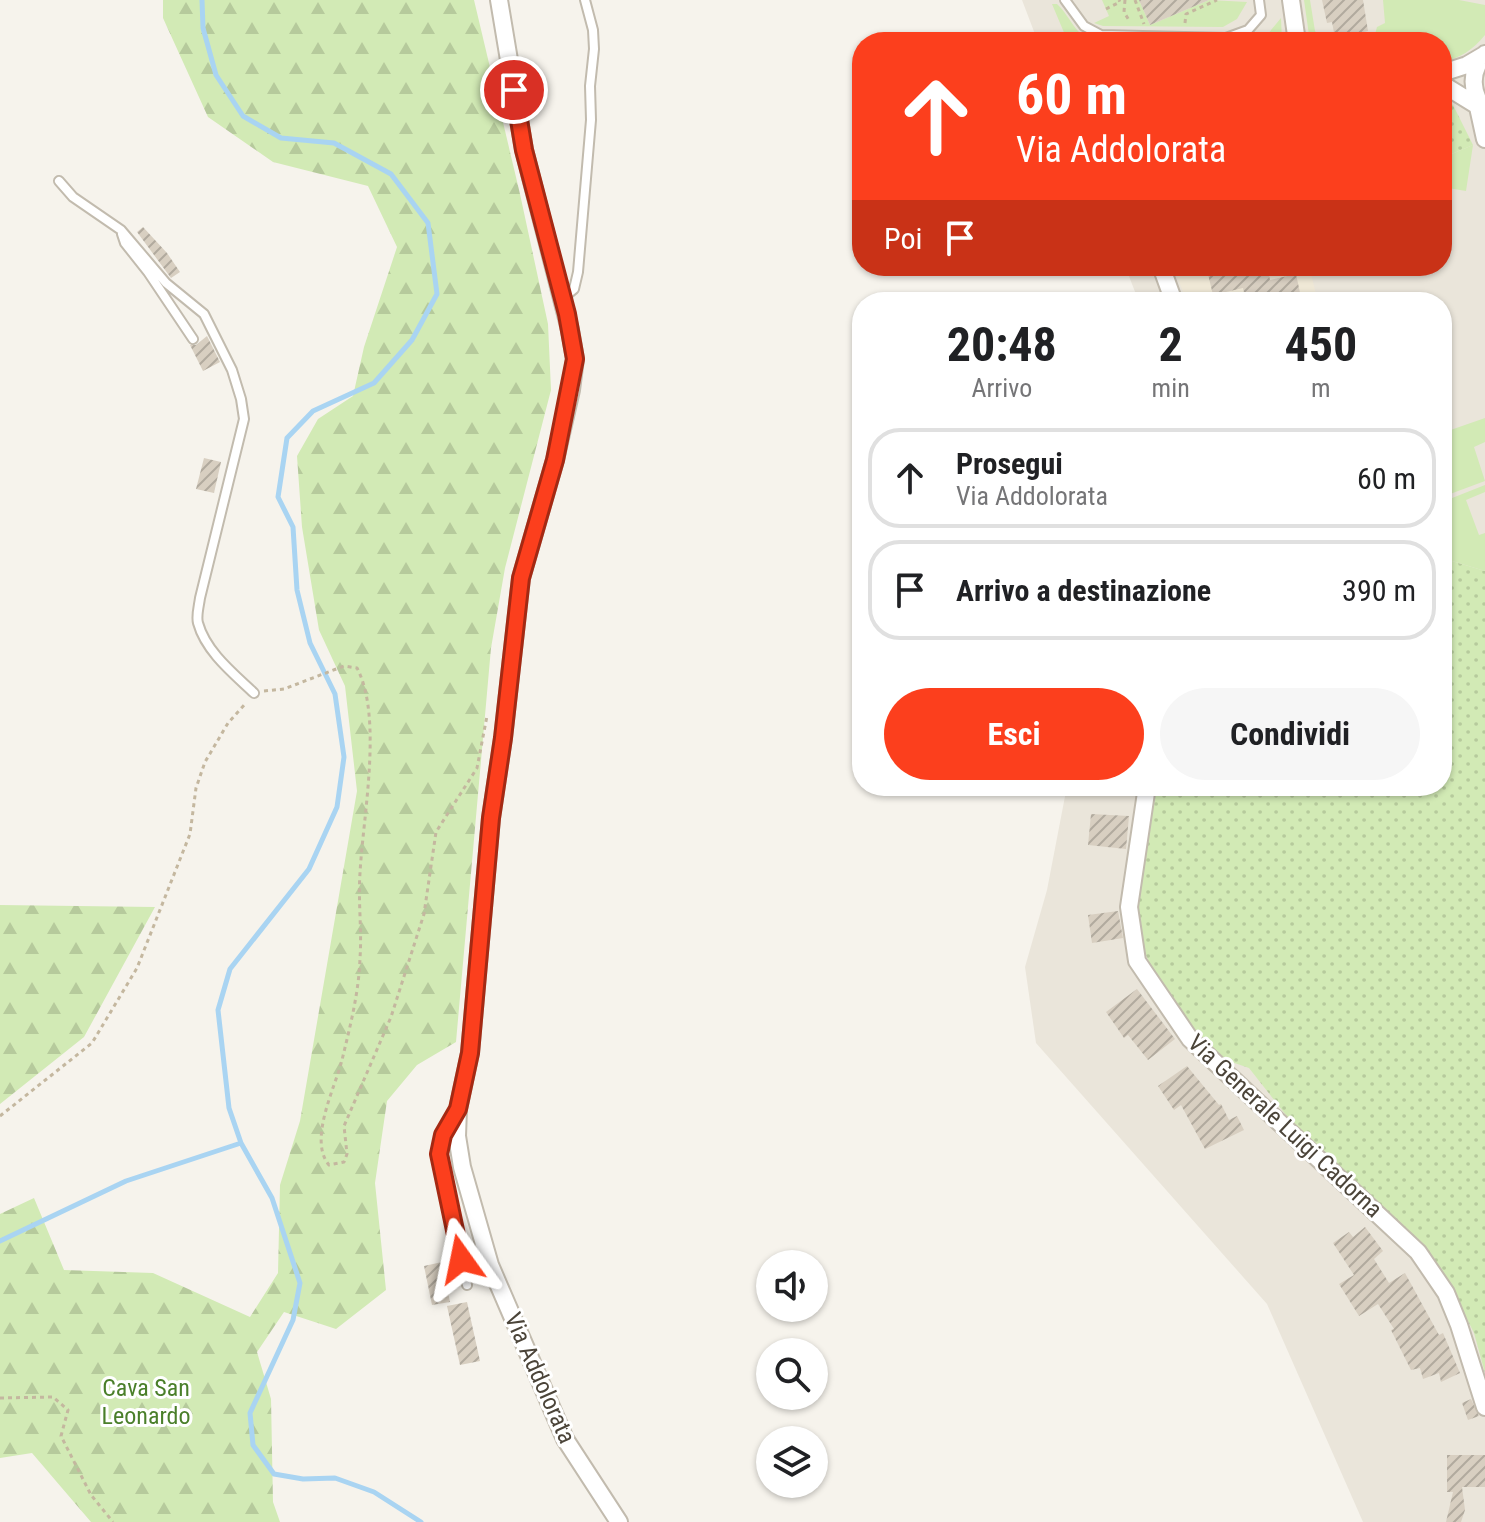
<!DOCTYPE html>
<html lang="it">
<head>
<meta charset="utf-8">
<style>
	:root { --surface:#fff; --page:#f6f6f6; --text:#202124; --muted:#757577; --line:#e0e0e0; --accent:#fc3f1d }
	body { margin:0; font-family:"Roboto Condensed",sans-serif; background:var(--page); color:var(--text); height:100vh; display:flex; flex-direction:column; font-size:30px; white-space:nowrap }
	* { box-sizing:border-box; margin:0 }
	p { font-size:26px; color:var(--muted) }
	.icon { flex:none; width:44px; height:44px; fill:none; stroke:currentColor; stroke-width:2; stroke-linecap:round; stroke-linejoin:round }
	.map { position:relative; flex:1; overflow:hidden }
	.drawer { position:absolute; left:852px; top:292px; width:600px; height:504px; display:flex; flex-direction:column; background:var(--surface); border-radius:32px; box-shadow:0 2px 6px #0004 }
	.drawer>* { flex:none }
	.guide { position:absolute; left:852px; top:32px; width:600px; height:244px; border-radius:32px; box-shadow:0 2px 6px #0004; background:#fc3f1d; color:#fff; overflow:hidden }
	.controls { position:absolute; left:756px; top:1250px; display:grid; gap:16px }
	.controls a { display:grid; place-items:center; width:72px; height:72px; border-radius:50%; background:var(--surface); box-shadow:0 2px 6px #0004; font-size:40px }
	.pin { position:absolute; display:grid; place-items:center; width:68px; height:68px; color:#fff; margin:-34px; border:4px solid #fff; border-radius:50%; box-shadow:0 2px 8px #0007 }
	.me { position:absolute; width:88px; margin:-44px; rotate:348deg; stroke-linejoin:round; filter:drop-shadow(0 0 6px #0008) }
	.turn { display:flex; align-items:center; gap:28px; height:168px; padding:0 32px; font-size:36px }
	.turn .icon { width:104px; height:104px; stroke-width:2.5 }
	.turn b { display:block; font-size:56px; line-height:68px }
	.then { display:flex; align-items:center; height:76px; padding:0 32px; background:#0003; gap:16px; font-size:30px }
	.eta { display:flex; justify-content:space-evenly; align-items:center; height:136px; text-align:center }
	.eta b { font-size:48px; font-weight:700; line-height:56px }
	.button { display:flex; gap:16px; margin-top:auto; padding:16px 32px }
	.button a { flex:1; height:92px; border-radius:48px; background:var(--accent); color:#fff; font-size:32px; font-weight:700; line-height:92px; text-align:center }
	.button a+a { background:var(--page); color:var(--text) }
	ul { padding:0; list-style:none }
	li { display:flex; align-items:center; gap:24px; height:100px; margin:0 16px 12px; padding:0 16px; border:4px solid var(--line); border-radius:32px }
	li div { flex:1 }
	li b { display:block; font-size:30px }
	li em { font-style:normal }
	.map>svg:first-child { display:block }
	.residential { fill:#eae5da }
	.education { fill:#efe8d6 }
	.grass { fill:url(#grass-dots) }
	.forest { fill:url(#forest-firs) }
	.garden { fill:#d2eab5 }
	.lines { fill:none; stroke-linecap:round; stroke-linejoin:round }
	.stream { stroke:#a9d4f2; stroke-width:5 }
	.building { fill:url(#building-hatch) }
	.service-casing { stroke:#c2bbae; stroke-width:12 }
	.minor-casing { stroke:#c2bbae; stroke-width:20 }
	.path { stroke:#c4b79f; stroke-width:3; stroke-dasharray:4 4; stroke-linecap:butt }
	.service { stroke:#fff; stroke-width:8 }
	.minor { stroke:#fff; stroke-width:16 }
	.route-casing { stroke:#a42913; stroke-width:20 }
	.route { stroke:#fc3f1d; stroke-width:14 }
	.labels { text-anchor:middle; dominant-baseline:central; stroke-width:6; stroke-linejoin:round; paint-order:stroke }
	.street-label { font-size:24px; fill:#4b4439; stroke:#fff }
	.park-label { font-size:24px; fill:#4a7f2a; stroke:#fff }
</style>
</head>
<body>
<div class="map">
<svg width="1485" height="1522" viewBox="0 0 1485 1522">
	<defs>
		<pattern id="grass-dots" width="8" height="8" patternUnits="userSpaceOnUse" patternTransform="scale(2)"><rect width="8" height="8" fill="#d2eab5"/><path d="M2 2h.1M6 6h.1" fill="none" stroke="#b6ca9c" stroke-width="1.8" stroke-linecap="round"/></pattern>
		<pattern id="forest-firs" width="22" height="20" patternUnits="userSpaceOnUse" patternTransform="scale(2)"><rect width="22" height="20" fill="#d2eab5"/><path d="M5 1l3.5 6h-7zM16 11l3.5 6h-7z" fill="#b6ca9c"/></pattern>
		<pattern id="building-hatch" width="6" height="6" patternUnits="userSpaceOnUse" patternTransform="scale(2)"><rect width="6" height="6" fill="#d8cfc1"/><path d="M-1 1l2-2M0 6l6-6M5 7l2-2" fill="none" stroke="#b1aa9e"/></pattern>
	</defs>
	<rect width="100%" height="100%" fill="#f6f3ec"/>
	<path class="residential" d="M1022 0H1485V1522H1363L1267 1304 1036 1043 1025 967 1047 890 1067 786H1442V302H1139L1125 266H1442V42H1038Z"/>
	<path class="education" d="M1173 266H1309L1318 302H1187Z"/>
	<path class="grass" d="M1442 98 1453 105 1473 145 1442 158Z
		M1442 558 1485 571V1373L1474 1333 1447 1279 1436 1262 1374 1200 1304 1138 1249 1068 1223 1059 1181 1017 1156 975 1141 946 1135 908 1154 786H1442Z"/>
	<path class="forest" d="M163 0H474L520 194 548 324 551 390 505 568 491 648 456 1042 417 1065 387 1101 375 1183 386 1290 336 1329 284 1312 257 1352 271 1399 273 1502 280 1522H91L32 1453 0 1458V1214L34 1198 64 1270 153 1273 250 1317 278 1273 280 1185 300 1121 357 791 345 686 319 630 302 527 297 456 318 419 353 396 364 347 397 247 368 186 273 162 208 117 163 18Z
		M0 905 155 907 84 1037 0 1104Z"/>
	<path class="garden" d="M1102 0H1139L1150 25 1209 0 1247 2 1237 19 1223 27 1103 26 1094 23 1109 16Z
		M1304 0H1310L1315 31 1323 42H1310Z
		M1383 0H1459L1485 5V35C1473 50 1460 58 1442 62V42H1373L1377 27 1385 23Z
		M1052 4H1057C1072 18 1077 41 1100 42H1068Z
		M1281 18 1282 42H1261L1262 41Z
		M1473 145 1466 191 1442 187V158Z
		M1485 418V442L1474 447 1485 481 1442 497V433Z
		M1485 485V492L1466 500 1479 535 1485 533V571L1442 558V502Z"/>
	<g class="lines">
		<path class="stream" d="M202 0 203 28 216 75 243 116 281 138 334 143 391 174 428 223 437 294 412 340 374 383 313 411 287 438 278 497 293 527 297 590 310 643 335 694 344 757 337 807 309 869 230 969 218 1010 229 1108 241 1143 272 1198 300 1283 293 1320 250 1413 253 1445 274 1474 303 1479 335 1478 374 1492 421 1522
			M0 1241 126 1181 241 1143"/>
	</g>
	<path class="building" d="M1139 0H1209L1150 25Z
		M1322 0H1363L1368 31 1335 38 1332 22 1327 23Z
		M143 227 167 253 180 272 171 278 137 232Z
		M1206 266H1267L1270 280 1296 274 1302 302H1246L1243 288 1213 295Z
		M207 336 220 362 203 371 190 345H196Z
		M204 458 221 462 214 493 196 489Z
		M1091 814 1129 816 1126 849 1088 845Z
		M1118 911 1123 938 1092 943 1088 915Z
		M1137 989 1175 1039 1148 1060 1128 1035 1124 1038 1106 1012Z
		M1187 1066 1219 1105 1221 1104 1229 1120 1237 1116 1244 1130 1205 1149 1181 1105 1174 1110 1158 1086Z
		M1365 1227 1383 1251 1374 1259 1389 1283 1405 1273 1439 1335 1443 1333 1460 1373 1441 1382 1439 1373 1423 1379 1420 1368 1411 1370 1391 1330 1394 1329 1378 1304 1359 1316 1339 1284 1354 1275 1333 1243 1349 1232 1353 1237Z
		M442 1262 450 1302 432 1305 424 1266Z
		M467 1302 480 1361 460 1365 447 1306Z
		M1471 1399 1479 1416 1468 1420 1462 1403Z
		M1447 1455H1485V1487H1462L1465 1510 1461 1522H1446L1453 1492H1447Z"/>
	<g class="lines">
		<g class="service-casing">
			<path id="service" d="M1065 0 1084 26 1101 35 1226 38 1248 30 1261 15 1259 0
				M59 181 73 197 121 230 166 283 204 314 232 370 241 399 244 419 200 598C199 606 196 616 198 623 206 652 234 674 254 693
				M122 234 125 243 148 272 193 339
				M563 298 574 289 578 272 591 120 590 86 594 49 593 30 585 0
				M453 1116 443 1135 439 1154 467 1285"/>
		</g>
		<g class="minor-casing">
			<path id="minor" d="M499 0 524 150 570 330 575 359 571 390 555 460 521 578 503 738 491 818 470 1053 458 1109 457 1136 462 1167 490 1265 565 1439 619 1522
				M1291 0 1297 42
				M1485 54C1469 73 1471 92 1485 111
				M1442 73 1467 65 1484 55
				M1442 84 1481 108
				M1476 98 1485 139
				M1161 266 1174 302
				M1147 786 1129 907 1137 961 1190 1039 1418 1252 1446 1293 1459 1325 1485 1407"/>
		</g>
		<path class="path" d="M1125 0 1124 12 1130 22
			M1135 0 1144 24
			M1106 9 1120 2 1119 0
			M1185 23 1186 14 1217 0
			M264 691 284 689 344 666 357 668C383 717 363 816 360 873 358 901 362 930 360 958 359 992 350 1027 342 1060 335 1088 308 1140 329 1165L344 1162 347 1154 344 1126 391 1017 424 914 436 832 477 768 487 716
			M0 1116 92 1043 137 968 190 834 196 788 205 762 228 723 246 703
			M0 1398 53 1397 68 1410 61 1436 91 1495 113 1522"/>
		<use href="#service" class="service"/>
		<use href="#minor" class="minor"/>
	</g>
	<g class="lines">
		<g class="route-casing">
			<path id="route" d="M461 1259 439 1154 443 1135 458 1109 470 1053 491 818 503 738 521 578 555 460 575 359 567 314 524 150 514 90"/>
		</g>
		<use href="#route" class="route"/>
	</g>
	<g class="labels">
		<g class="street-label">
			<text transform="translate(1285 1126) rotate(43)">Via Generale Luigi Cadorna</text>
			<text transform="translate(540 1378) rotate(66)">Via Addolorata</text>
		</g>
		<g class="park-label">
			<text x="146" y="1388">Cava San<tspan x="146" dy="28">Leonardo</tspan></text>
		</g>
	</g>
</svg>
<div class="controls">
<a><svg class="icon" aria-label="sound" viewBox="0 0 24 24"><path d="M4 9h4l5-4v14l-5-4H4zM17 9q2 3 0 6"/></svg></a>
<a><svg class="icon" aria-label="search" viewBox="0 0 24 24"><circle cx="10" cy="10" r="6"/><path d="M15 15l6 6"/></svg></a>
<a><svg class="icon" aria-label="layers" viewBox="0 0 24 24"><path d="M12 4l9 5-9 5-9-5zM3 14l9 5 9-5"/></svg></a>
</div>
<div class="pin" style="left:514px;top:90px;background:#d93025"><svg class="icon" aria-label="arrive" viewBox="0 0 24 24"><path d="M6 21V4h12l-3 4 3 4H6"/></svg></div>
<svg class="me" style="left:461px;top:1259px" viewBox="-20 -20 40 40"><path d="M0-17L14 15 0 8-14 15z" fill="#fc3f1d" stroke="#fff" stroke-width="4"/></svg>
<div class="guide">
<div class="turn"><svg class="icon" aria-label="ahead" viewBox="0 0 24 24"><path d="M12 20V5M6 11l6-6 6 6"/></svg><div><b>60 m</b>Via Addolorata</div></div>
<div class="then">Poi<svg class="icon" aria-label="arrive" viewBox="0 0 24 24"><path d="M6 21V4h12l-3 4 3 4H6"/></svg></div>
</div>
<section class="drawer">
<div class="eta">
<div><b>20:48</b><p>Arrivo</p></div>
<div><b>2</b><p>min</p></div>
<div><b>450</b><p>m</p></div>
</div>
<ul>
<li><svg class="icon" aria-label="ahead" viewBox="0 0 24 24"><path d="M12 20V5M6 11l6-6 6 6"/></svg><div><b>Prosegui</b><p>Via Addolorata</p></div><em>60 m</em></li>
<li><svg class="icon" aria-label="arrive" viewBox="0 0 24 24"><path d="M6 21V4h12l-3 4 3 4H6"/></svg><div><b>Arrivo a destinazione</b></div><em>390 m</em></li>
</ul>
<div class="button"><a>Esci</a><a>Condividi</a></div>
</section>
</div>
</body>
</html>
